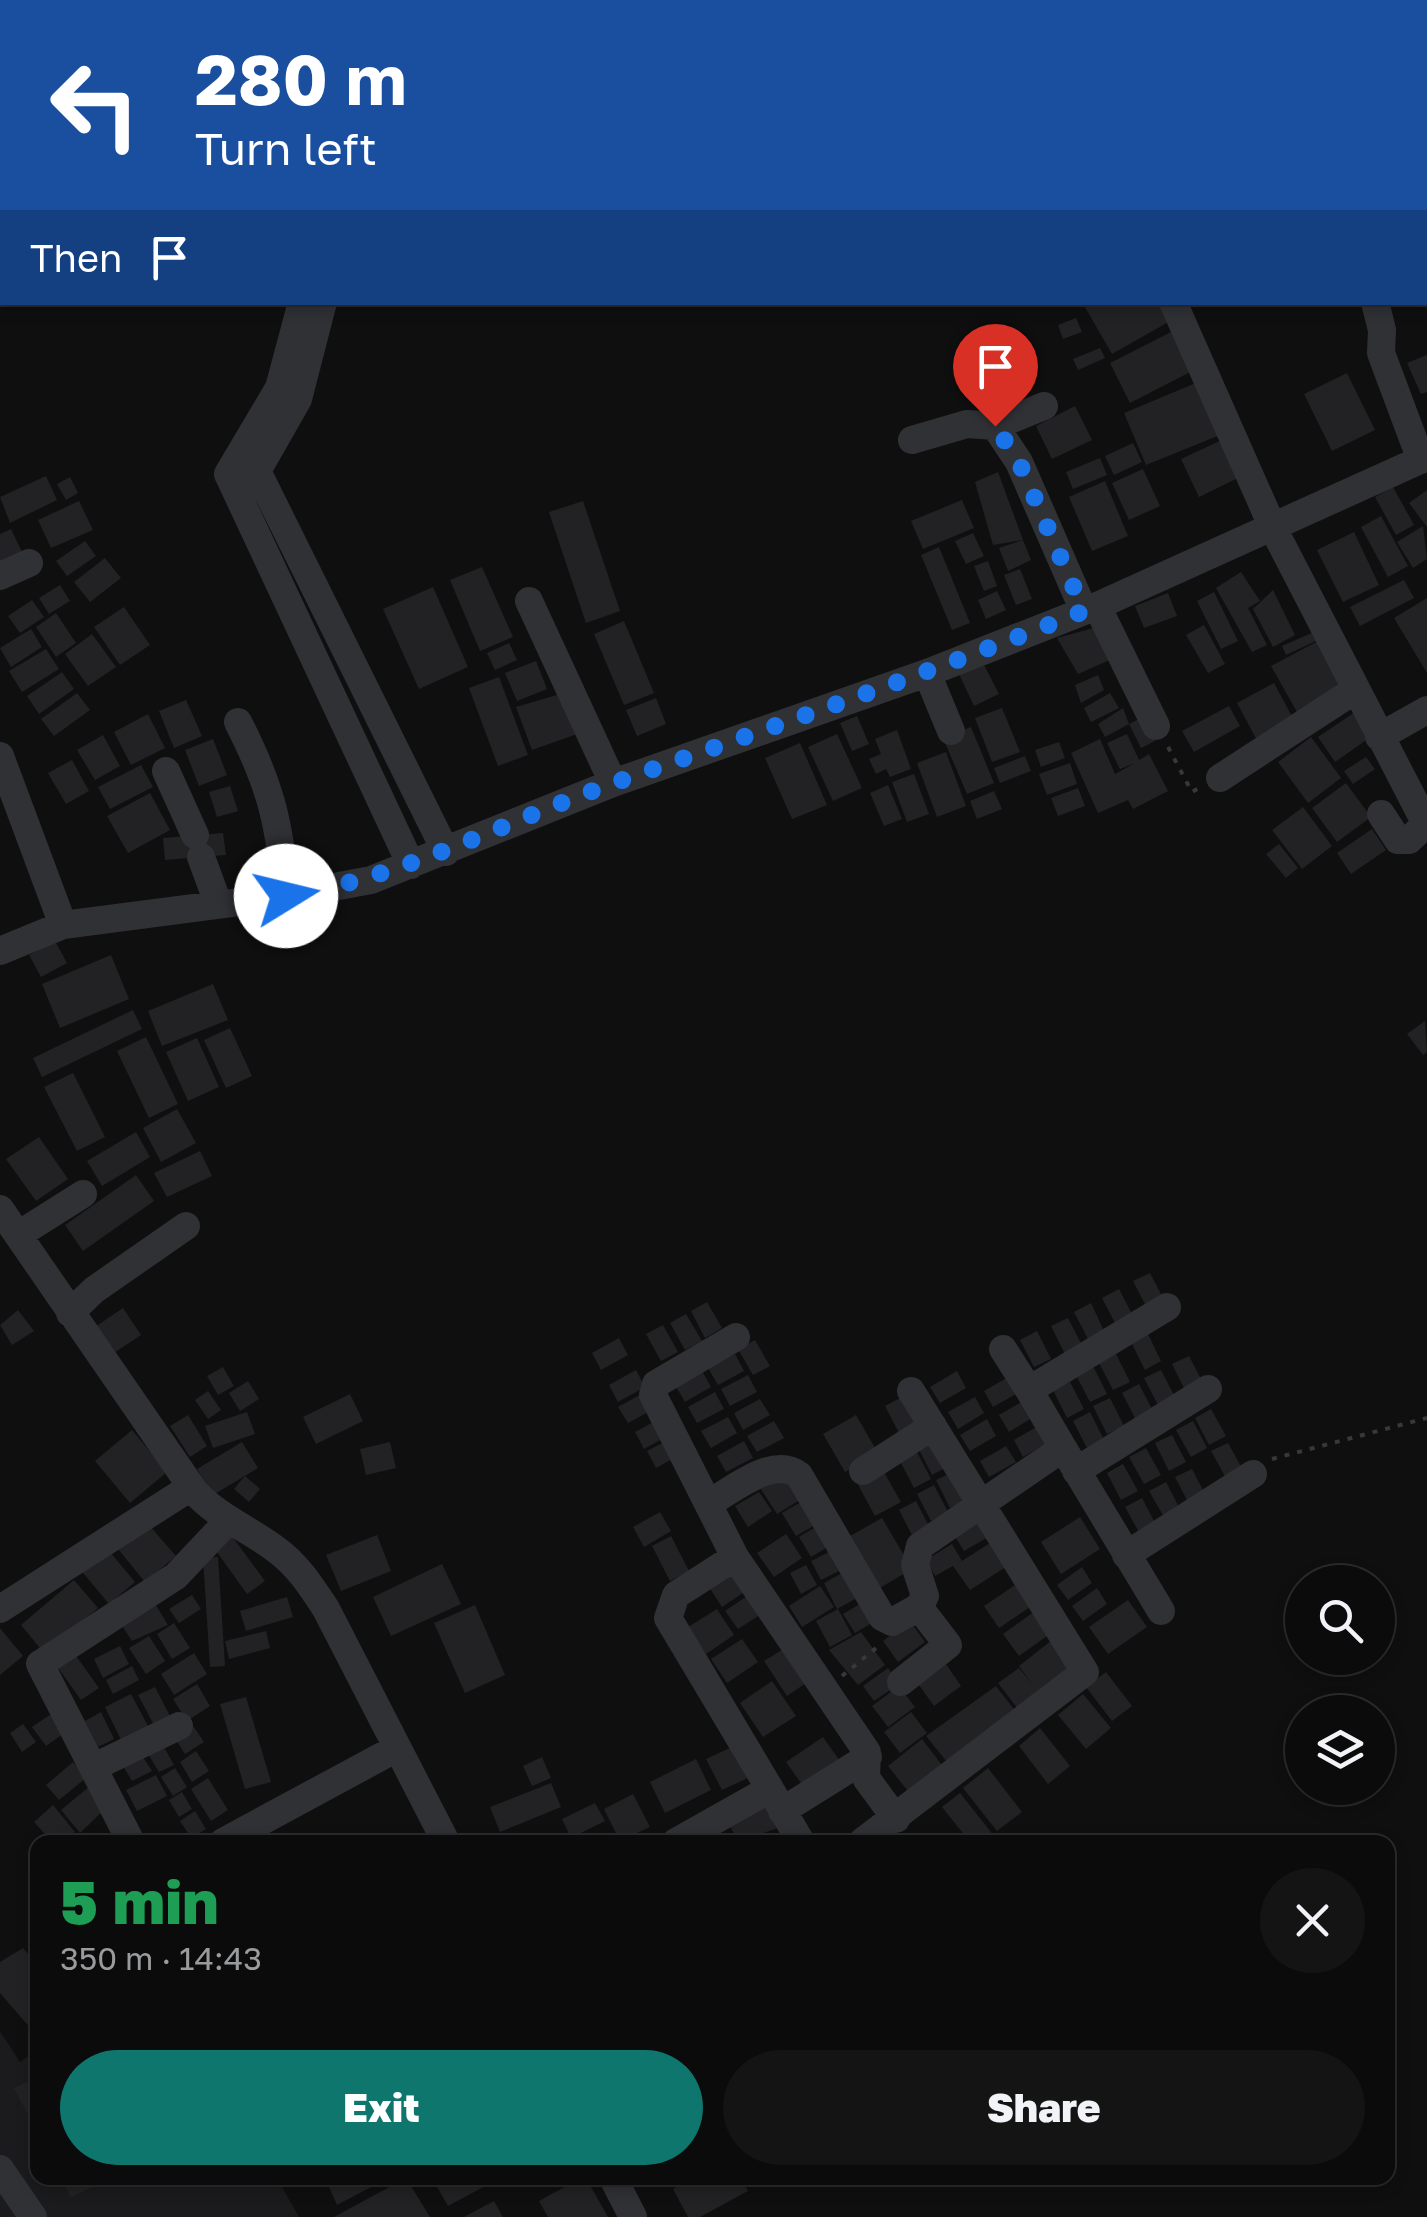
<!DOCTYPE html>
<html lang="en">
<head>
<meta charset="utf-8">
<style>
	:root { --surface:#0b0b0c; --page:#141415; --text:#f1f3f6; --muted:#9a9b9d; --line:#2b2b2d; --accent:#0f766e }
	body { margin:0; font-family:"Golos Text",sans-serif; background:var(--page); color:var(--text); height:100vh; display:flex; flex-direction:column; font-size:38px; white-space:nowrap }
	* { box-sizing:border-box; margin:0 }
	p { font-size:32px; color:var(--muted) }
	.icon { flex:none; width:55px; height:55px; fill:none; stroke:currentColor; stroke-width:2; stroke-linecap:round; stroke-linejoin:round }
	.map { position:relative; flex:1; overflow:hidden }
	.panel { position:absolute; left:30px; top:1835px; width:1365px; height:350px; display:flex; flex-direction:column; background:var(--surface); border-radius:20px; box-shadow:0 5px 15px #0003,0 0 0 2px var(--line) }
	.panel>* { flex:none }
	.guide { position:absolute; left:0px; top:0px; width:1428px; height:305px; box-shadow:0 5px 15px #0003,0 0 0 2px var(--line); background:#1a4fa0; color:#fff; overflow:hidden }
	.buttons { position:absolute; left:1285px; top:1565px; display:grid; gap:20px }
	.buttons a { display:grid; place-items:center; width:110px; height:110px; border-radius:50%; background:var(--surface); box-shadow:0 5px 15px #0003,0 0 0 2px var(--line); font-size:50px }
	.pin { position:absolute; display:grid; place-items:center; width:85px; height:85px; color:#fff; margin:-102px -42px; border-radius:50% 50% 50% 0; rotate:-45deg; box-shadow:0 0 10px #0007 }
	.pin .icon { rotate:45deg }
	.me { position:absolute; width:110px; margin:-55px; rotate:81deg; stroke-linejoin:round; filter:drop-shadow(0 0 8px #0008) }
	.turn { display:flex; align-items:center; gap:35px; height:210px; padding:0 30px; font-size:45px }
	.turn .icon { width:130px; height:130px; stroke-width:2.5 }
	.turn b { display:block; font-size:70px; line-height:85px }
	.then { display:flex; align-items:center; height:95px; padding:0 30px; background:#0003; gap:20px; font-size:38px }
	.round { display:grid; place-items:center; flex:none; width:105px; height:105px; border-radius:52px; background:var(--page) }
	.summary { display:flex; align-items:center; justify-content:space-between; height:170px; padding:0 30px }
	h1 { font-size:60px; font-weight:800; line-height:75px; color:#1e9e55 }
	.button { display:flex; gap:20px; margin-top:auto; padding:20px 30px }
	.button a { flex:1; height:115px; border-radius:60px; background:var(--accent); color:#fff; font-size:40px; font-weight:800; line-height:115px; text-align:center }
	.button a+a { background:var(--page); color:var(--text) }
	.map>svg:first-child { display:block }
	.built { fill:#1b1b1d }
	.building { fill:#222224 }
	.lines { fill:none; stroke-linecap:round; stroke-linejoin:round }
	.path { stroke:#36383c; stroke-width:4; stroke-dasharray:5 8; stroke-linecap:butt }
	.minor { stroke:#303135; stroke-width:28 }
	.route { stroke:#1a73e8; stroke-width:18; stroke-dasharray:0 32.4 }
</style>
</head>
<body>
<div class="map">
<svg width="1427" height="2217" viewBox="0 0 1427 2217">
	<rect width="100%" height="100%" fill="#0f0f10"/>
	<path class="built" d="M0 2031 20 2062 37 2050 38 2178H277L299 2217H0Z"/>
	<path class="building" d="M1082 302H1162L1172 320 1112 354Z
		M1076 318 1082 332 1063 339 1058 325Z
		M1177 329 1198 368 1130 403 1110 363Z
		M1100 348 1105 358 1078 370 1073 359Z
		M1427 355V392L1421 394 1407 363Z
		M1347 373 1375 430 1332 451 1304 394Z
		M1203 380 1225 433 1146 465 1124 413Z
		M1075 406 1092 440 1052 459 1036 426Z
		M1222 440 1240 477 1199 497 1181 459Z
		M1133 443 1142 462 1114 475 1105 456Z
		M1100 458 1107 475 1073 489 1066 472Z
		M1143 469 1160 506 1129 520 1112 483Z
		M998 472 1023 540 993 545 975 482Z
		M46 476 57 500 10 523 0 497Z
		M70 477 78 493 66 500 57 484Z
		M1105 481 1128 536 1092 551 1069 497Z
		M1393 487 1414 525 1396 535 1375 497Z
		M1427 490V527L1409 503Z
		M962 500 974 528 923 549 911 521Z
		M79 501 93 530 51 548 38 520Z
		M583 501 620 611 586 623 549 512Z
		M1381 516 1408 566 1388 577 1361 527Z
		M1423 526 1427 559 1413 568 1397 542Z
		M11 529 25 558 0 569V534Z
		M1354 532 1379 585 1343 602 1317 550Z
		M973 533 984 556 966 564 955 541Z
		M1023 540 1031 560 1008 571 999 548Z
		M85 541 96 556 67 576 56 561Z
		M939 547 970 623 952 630 921 555Z
		M105 558 121 578 90 602 74 582Z
		M988 561 997 586 984 591 974 566Z
		M482 567 513 637 480 651 450 580Z
		M1020 569 1032 599 1016 605 1004 575Z
		M1241 572 1260 601 1248 608 1267 645 1252 652 1216 588Z
		M1404 580 1414 598 1360 626 1350 607Z
		M60 585 70 601 49 614 39 598Z
		M433 587 468 667 419 689 383 609Z
		M1273 590 1295 635 1273 647 1253 609Z
		M997 591 1006 610 986 619 978 600Z
		M1214 592 1238 641 1221 649 1197 601Z
		M1168 593 1177 616 1144 628 1135 606Z
		M1427 598V673L1394 618Z
		M32 600 44 617 20 633 8 616Z
		M124 607 150 645 120 665 94 627Z
		M56 613 76 643 56 657 36 627Z
		M624 621 654 693 624 705 594 634Z
		M1204 625 1225 664 1208 673 1186 635Z
		M1101 626 1112 659 1078 674 1057 638Z
		M31 629 42 647 11 667 0 648Z
		M1316 631 1320 639 1286 655 1282 646Z
		M92 634 116 667 88 686 65 654Z
		M1320 640 1350 693 1301 719 1271 666Z
		M509 643 517 660 495 670 487 653Z
		M46 649 59 669 22 692 9 671Z
		M536 661 547 689 517 701 505 673Z
		M983 663 999 694 974 706 959 674Z
		M62 672 74 689 39 714 27 696Z
		M1098 675 1104 690 1081 703 1075 685Z
		M499 677 528 755 498 766 469 688Z
		M1274 683 1296 724 1259 744 1237 703Z
		M77 693 90 710 54 736 41 719Z
		M564 693 580 733 532 750 516 707Z
		M1110 693 1119 708 1091 722 1084 708Z
		M656 698 666 724 637 736 626 710Z
		M186 700 202 736 174 748 159 711Z
		M1229 706 1240 726 1194 752 1182 731Z
		M1002 708 1020 752 992 762 975 718Z
		M1123 708 1129 724 1143 717 1155 741 1141 748 1129 724 1105 737 1098 724Z
		M1358 710 1375 734 1335 762 1318 737Z
		M148 714 165 748 131 765 114 732Z
		M857 716 869 744 852 751 840 723Z
		M971 727 994 783 967 794 943 738Z
		M897 730 911 769 890 777 886 769 876 774 869 759 881 754 875 739Z
		M837 734 862 788 833 801 808 747Z
		M1127 734 1139 760 1149 754 1168 791 1133 809 1128 800 1098 813 1071 753 1100 739 1115 774 1135 763 1120 769 1107 743Z
		M103 735 120 766 95 780 77 750Z
		M1311 737 1341 778 1308 803 1278 762Z
		M213 739 227 775 199 786 185 750Z
		M1059 742 1065 758 1041 767 1035 750Z
		M800 743 827 805 792 819 765 758Z
		M946 752 966 806 937 817 917 763Z
		M1025 756 1031 771 1000 783 994 768Z
		M1366 757 1375 769 1353 784 1344 771Z
		M72 760 89 791 66 804 48 773Z
		M1070 763 1077 784 1047 795 1039 774Z
		M141 765 153 787 110 809 98 787Z
		M914 774 929 814 907 822 892 782Z
		M1346 783 1371 817 1337 842 1312 808Z
		M888 785 902 819 884 826 870 793Z
		M230 786 238 811 217 817 209 792Z
		M1078 788 1085 806 1058 816 1051 798Z
		M994 791 1002 809 977 819 970 801Z
		M150 793 170 830 128 853 107 816Z
		M1303 807 1332 846 1302 869 1272 830Z
		M1372 829 1386 850 1351 874 1337 853Z
		M223 833 226 855 165 860 163 838Z
		M1279 844 1298 868 1286 878 1266 854Z
		M55 941 67 963 41 977 29 955Z
		M111 955 129 999 60 1028 42 984Z
		M213 984 228 1020 162 1046 148 1011Z
		M133 1010 142 1029 42 1077 33 1058Z
		M1425 1021 1427 1052 1423 1055 1407 1034Z
		M230 1028 252 1076 226 1088 204 1040Z
		M146 1037 178 1104 149 1118 117 1051Z
		M197 1038 219 1087 188 1101 166 1052Z
		M73 1073 105 1137 77 1151 44 1087Z
		M177 1109 196 1143 161 1162 143 1128Z
		M136 1132 150 1157 102 1186 87 1161Z
		M39 1137 68 1179 36 1201 6 1159Z
		M200 1151 212 1176 167 1197 154 1173Z
		M136 1175 154 1201 83 1251 65 1225Z
		M1150 1273 1164 1300 1147 1308 1133 1281Z
		M1119 1289 1133 1316 1116 1325 1102 1298Z
		M707 1302 722 1328 705 1338 691 1311Z
		M1091 1303 1104 1331 1088 1339 1074 1312Z
		M123 1308 141 1335 111 1355 92 1329Z
		M18 1310 34 1331 12 1345 0 1325Z
		M686 1314 702 1341 685 1350 670 1323Z
		M1068 1318 1082 1345 1065 1354 1051 1326Z
		M663 1325 678 1352 661 1361 646 1334Z
		M1037 1331 1051 1359 1034 1367 1020 1340Z
		M1148 1334 1161 1361 1145 1370 1131 1342Z
		M619 1338 628 1355 601 1370 592 1353Z
		M755 1340 770 1366 753 1375 738 1349Z
		M735 1354 744 1371 718 1385 708 1368Z
		M1116 1354 1130 1382 1113 1390 1099 1363Z
		M1189 1356 1203 1383 1186 1392 1172 1364Z
		M1093 1366 1107 1394 1090 1402 1076 1375Z
		M223 1367 234 1386 218 1395 207 1376Z
		M636 1370 645 1387 618 1402 609 1385Z
		M1161 1370 1175 1397 1158 1405 1144 1378Z
		M702 1371 711 1387 685 1402 675 1385Z
		M957 1371 966 1388 940 1403 930 1387Z
		M748 1375 757 1392 730 1406 721 1389Z
		M1010 1376 1020 1392 993 1407 984 1391Z
		M248 1381 259 1399 240 1411 229 1393Z
		M1070 1382 1084 1409 1067 1418 1053 1390Z
		M1139 1384 1153 1411 1136 1420 1122 1393Z
		M208 1391 221 1410 208 1419 195 1400Z
		M645 1392 654 1409 628 1423 618 1407Z
		M715 1392 724 1409 697 1423 688 1407Z
		M350 1394 363 1421 316 1444 303 1417Z
		M902 1397 916 1424 899 1433 885 1406Z
		M975 1397 984 1413 958 1429 948 1412Z
		M1110 1398 1124 1426 1107 1434 1093 1406Z
		M760 1399 770 1415 743 1430 734 1413Z
		M1025 1400 1035 1416 1009 1432 999 1415Z
		M1211 1409 1226 1436 1209 1445 1195 1418Z
		M247 1412 255 1434 213 1448 205 1426Z
		M1090 1412 1104 1440 1087 1448 1073 1421Z
		M188 1415 207 1446 190 1457 170 1426Z
		M856 1415 878 1453 845 1472 823 1434Z
		M728 1417 737 1433 711 1448 701 1431Z
		M661 1418 671 1434 644 1449 635 1432Z
		M987 1419 996 1436 970 1451 960 1435Z
		M774 1421 784 1438 757 1452 747 1436Z
		M1193 1421 1207 1448 1191 1457 1176 1430Z
		M1040 1425 1050 1441 1023 1457 1014 1440Z
		M132 1430 167 1472 130 1503 95 1461Z
		M1172 1435 1186 1462 1169 1471 1155 1443Z
		M674 1437 683 1453 656 1468 647 1451Z
		M935 1439 949 1466 932 1475 918 1448Z
		M744 1441 753 1458 726 1472 717 1456Z
		M242 1442 258 1468 213 1495 197 1469Z
		M390 1442 396 1468 366 1475 360 1449Z
		M1228 1443 1243 1470 1226 1478 1211 1451Z
		M1006 1446 1016 1462 989 1477 980 1461Z
		M1146 1448 1161 1475 1144 1484 1129 1457Z
		M917 1452 931 1479 914 1488 900 1461Z
		M1123 1464 1138 1491 1121 1500 1107 1473Z
		M881 1467 901 1502 875 1516 856 1481Z
		M1192 1469 1206 1496 1189 1504 1175 1477Z
		M785 1470 803 1498 777 1514 759 1486Z
		M953 1472 967 1499 950 1508 936 1480Z
		M245 1476 260 1489 249 1502 234 1489Z
		M1166 1482 1180 1509 1164 1517 1149 1491Z
		M934 1485 948 1512 931 1521 917 1494Z
		M759 1492 772 1511 748 1527 735 1506Z
		M808 1498 822 1521 796 1536 782 1513Z
		M1142 1498 1156 1525 1140 1534 1125 1507Z
		M916 1501 930 1528 913 1537 899 1510Z
		M660 1512 671 1531 644 1547 633 1527Z
		M1080 1517 1100 1549 1061 1574 1041 1542Z
		M882 1518 912 1569 873 1592 843 1540Z
		M980 1519 990 1536 964 1551 954 1535Z
		M824 1522 836 1542 811 1557 799 1537Z
		M148 1524 176 1556 145 1582 118 1549Z
		M786 1534 802 1558 774 1577 757 1553Z
		M231 1535 265 1581 247 1594 214 1548Z
		M377 1535 391 1571 341 1591 326 1555Z
		M671 1536 689 1571 670 1581 652 1546Z
		M993 1541 1009 1565 970 1590 953 1566 935 1576 926 1560 952 1544 962 1561Z
		M105 1546 135 1582 109 1604 79 1568Z
		M837 1548 847 1567 821 1580 811 1561Z
		M218 1557 225 1666 210 1667 203 1558Z
		M442 1564 461 1604 391 1636 373 1597Z
		M806 1565 817 1585 801 1594 790 1573Z
		M734 1566 749 1589 722 1607 707 1584Z
		M1082 1567 1092 1583 1068 1600 1057 1585Z
		M851 1568 866 1593 837 1609 824 1583Z
		M74 1580 98 1608 44 1653 21 1625Z
		M1018 1583 1033 1605 999 1628 984 1606Z
		M820 1586 834 1607 802 1627 789 1606Z
		M1097 1588 1107 1604 1083 1621 1072 1606Z
		M753 1592 766 1611 738 1629 725 1611Z
		M192 1595 201 1609 179 1623 169 1609Z
		M151 1597 168 1625 132 1641 117 1618Z
		M287 1597 293 1617 246 1631 240 1611Z
		M868 1599 880 1618 855 1633 843 1614Z
		M1128 1600 1147 1627 1108 1654 1089 1627Z
		M475 1605 505 1675 465 1693 434 1623Z
		M717 1609 734 1635 706 1654 688 1627Z
		M838 1609 852 1635 830 1647 816 1621Z
		M1038 1609 1054 1631 1019 1656 1003 1634Z
		M910 1621 925 1642 898 1662 883 1641Z
		M174 1623 190 1648 172 1659 157 1634Z
		M0 1628 23 1656 0 1675Z
		M266 1631 270 1648 229 1659 225 1641Z
		M861 1632 885 1665 858 1685 829 1650Z
		M1061 1633 1084 1666 1021 1713 998 1683 1019 1668 1032 1684 1019 1666Z
		M149 1636 165 1661 146 1674 129 1648Z
		M742 1639 758 1662 727 1683 711 1659Z
		M790 1645 812 1679 787 1696 764 1661Z
		M120 1646 129 1664 103 1678 94 1659Z
		M74 1653 99 1688 81 1700 56 1665Z
		M194 1653 207 1674 174 1695 161 1674Z
		M946 1664 961 1686 934 1706 919 1685Z
		M132 1666 139 1680 113 1694 106 1680Z
		M888 1668 899 1684 874 1701 863 1686Z
		M1106 1672 1132 1706 1112 1721 1086 1687Z
		M772 1681 796 1716 763 1737 740 1703Z
		M197 1684 210 1706 187 1721 173 1699Z
		M899 1686 915 1707 888 1727 872 1706Z
		M996 1686 1017 1713 951 1767 926 1736Z
		M155 1687 170 1716 154 1725 138 1695Z
		M131 1694 149 1728 122 1742 105 1707Z
		M1083 1694 1111 1728 1086 1749 1058 1715Z
		M246 1697 271 1782 245 1789 220 1704Z
		M57 1710 70 1729 46 1746 32 1727Z
		M101 1712 114 1739 98 1747 85 1721Z
		M911 1712 927 1733 900 1753 884 1732Z
		M23 1724 36 1742 22 1752 10 1733Z
		M194 1727 204 1742 185 1754 175 1738Z
		M1040 1728 1070 1766 1048 1784 1019 1746Z
		M823 1737 840 1761 803 1786 786 1762Z
		M922 1739 945 1769 911 1795 888 1766Z
		M161 1742 174 1765 159 1772 145 1749Z
		M734 1746 750 1777 722 1790 706 1759Z
		M139 1751 152 1771 132 1781 120 1761Z
		M196 1751 209 1771 192 1782 180 1762Z
		M542 1757 551 1778 532 1786 523 1766Z
		M696 1759 711 1790 665 1813 650 1782Z
		M73 1762 86 1778 59 1800 46 1785Z
		M175 1768 187 1787 173 1796 161 1777Z
		M988 1768 1022 1812 997 1831 963 1788Z
		M156 1775 167 1796 137 1811 126 1790Z
		M208 1778 228 1810 211 1821 191 1789Z
		M96 1781 109 1805 80 1833 61 1810Z
		M551 1783 561 1807 500 1832 490 1807Z
		M182 1792 192 1809 179 1817 169 1800Z
		M960 1793 994 1836 986 1842H970L942 1807Z
		M633 1794 650 1827 620 1841 604 1809Z
		M595 1803 605 1821 571 1838 562 1819Z
		M766 1804 778 1828 738 1842 728 1822Z
		M53 1805 75 1832 62 1842H52L34 1822Z
		M195 1811 206 1829 191 1838 180 1821Z
		M23 1948 38 1966V2037L0 1993V1962Z
		M38 2077V2134L14 2088Z
		M61 2178H110L71 2197Z
		M325 2178H388L337 2205Z
		M406 2178 430 2217H334Z
		M432 2178H500L448 2206Z
		M581 2178H586L608 2217H548L539 2201Z
		M693 2178H741L748 2191 700 2217H688L673 2189Z
		M494 2201 503 2217H464Z"/>
	<g class="lines">
		<path class="path" d="M1168 747 1192 792 1201 787
			M1272 1459 1427 1418
			M842 1676 881 1644"/>
		<path class="minor" d="M114 0 117 2
			M152 0 154 2
			M1028 0 1029 2
			M997 2 1004 0
			M302 302 279 388 228 474 411 865
			M323 302 298 399 257 471 446 852
			M1173 302 1273 528 1427 826
			M1375 302 1382 330 1381 353 1421 460
			M995 426 1044 406
			M912 440 967 424 995 426 1019 462 1084 611
			M0 576 29 563
			M529 601 613 783
			M1097 606 1156 726
			M927 673 951 731
			M238 722C271 786 280 825 286 896
			M1379 737 1427 710
			M0 756 63 925
			M166 771 195 835
			M1220 778 1355 690
			M1381 814 1398 840H1409L1427 823
			M201 857 218 903
			M0 951 63 925 286 896 371 880 613 783 927 673 1097 606 1427 457
			M0 1209 195 1492C218 1517 247 1528 274 1548 297 1564 311 1586 326 1609L446 1842
			M18 1235 83 1194
			M70 1313 94 1290 186 1226
			M736 1337 656 1384 653 1395 735 1557 867 1752 866 1778 896 1819
			M1003 1349 1029 1390
			M1063 1448 1161 1611
			M863 1471 933 1426
			M1076 1471 1208 1389
			M709 1503C733 1490 773 1455 799 1475L882 1617 892 1622 919 1607
			M1126 1555 1253 1474
			M735 1557 676 1595 668 1618 770 1789
			M0 1609 191 1487
			M901 1682 948 1645 919 1607 925 1596 915 1565 920 1546 1063 1448 1029 1390 1167 1307
			M94 1767 179 1726
			M782 1811 868 1757
			M131 1842 40 1664 176 1576 228 1521
			M223 1842 397 1748
			M676 1842 770 1789 801 1842
			M862 1842 1085 1672 911 1391
			M0 2169 33 2217
			M613 2178 633 2217"/>
	</g>
	<g class="lines">
		<path class="route" d="M286 896C403 878 504 822 614 783 772 727 929 673 1084 611L1019 462 995 426"/>
	</g>
</svg>
<div class="buttons">
<a><svg class="icon" aria-label="search" viewBox="0 0 24 24"><circle cx="10" cy="10" r="6"/><path d="M15 15l6 6"/></svg></a>
<a><svg class="icon" aria-label="layers" viewBox="0 0 24 24"><path d="M12 4l9 5-9 5-9-5zM3 14l9 5 9-5"/></svg></a>
</div>
<div class="pin" style="left:995px;top:426px;background:#d93025"><svg class="icon" aria-label="arrive" viewBox="0 0 24 24"><path d="M6 21V4h12l-3 4 3 4H6"/></svg></div>
<svg class="me" style="left:286px;top:896px" viewBox="-20 -20 40 40"><circle r="19" fill="#fff"/><path d="M0-13L10 11 0 6-10 11z" fill="#1a73e8"/></svg>
<div class="guide">
<div class="turn"><svg class="icon" aria-label="left" viewBox="0 0 24 24"><path d="M17 20v-9H6M10 6l-5 5 5 5"/></svg><div><b>280 m</b>Turn left</div></div>
<div class="then">Then<svg class="icon" aria-label="arrive" viewBox="0 0 24 24"><path d="M6 21V4h12l-3 4 3 4H6"/></svg></div>
</div>
<section class="panel">
<div class="summary"><div><h1>5 min</h1><p>350 m · 14:43</p></div><a class="round"><svg class="icon" aria-label="close" viewBox="0 0 24 24"><path d="M6 6l12 12M18 6L6 18"/></svg></a></div>
<div class="button"><a>Exit</a><a>Share</a></div>
</section>
</div>
</body>
</html>
